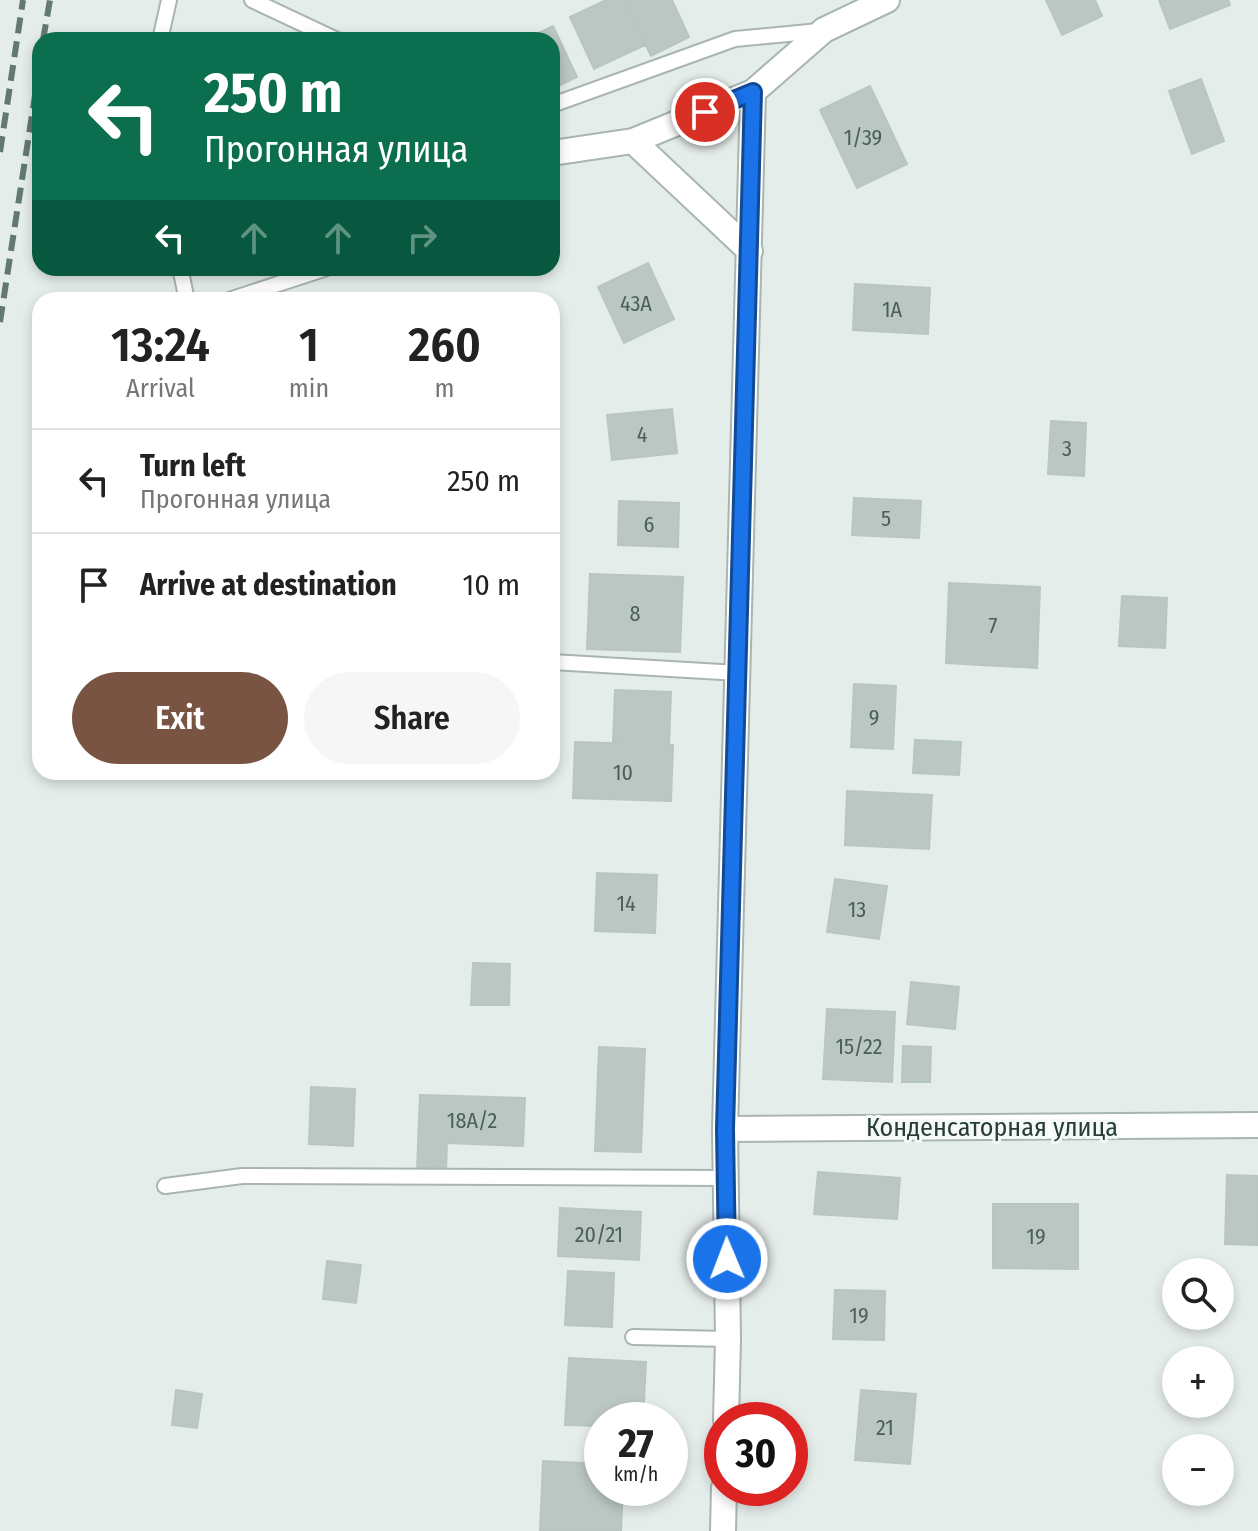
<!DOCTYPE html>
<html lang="en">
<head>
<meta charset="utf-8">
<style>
	:root { --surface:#fff; --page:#f6f6f6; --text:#222; --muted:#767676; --line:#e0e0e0; --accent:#795443 }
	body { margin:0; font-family:"Fira Sans Condensed",sans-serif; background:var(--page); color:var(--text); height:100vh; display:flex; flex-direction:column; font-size:30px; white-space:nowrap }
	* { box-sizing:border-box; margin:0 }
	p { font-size:26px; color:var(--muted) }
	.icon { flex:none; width:44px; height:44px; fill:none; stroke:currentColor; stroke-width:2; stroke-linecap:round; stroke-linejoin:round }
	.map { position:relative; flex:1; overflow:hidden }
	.details { position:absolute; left:32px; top:292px; width:528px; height:488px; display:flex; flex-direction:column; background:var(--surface); border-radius:24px; box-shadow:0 4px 12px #0003 }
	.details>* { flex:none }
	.guide { position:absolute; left:32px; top:32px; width:528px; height:244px; border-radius:24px; box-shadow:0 4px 12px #0003; background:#0b6e4f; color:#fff; overflow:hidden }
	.tools { position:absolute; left:1162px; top:1258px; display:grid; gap:16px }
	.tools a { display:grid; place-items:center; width:72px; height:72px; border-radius:50%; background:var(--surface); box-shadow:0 4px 12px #0003; font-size:40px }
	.speed { position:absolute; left:584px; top:1402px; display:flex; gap:16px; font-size:40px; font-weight:700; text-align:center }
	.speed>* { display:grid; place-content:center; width:104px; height:104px; border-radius:50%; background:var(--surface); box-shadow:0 4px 12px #0003; line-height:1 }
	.speed small { font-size:20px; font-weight:400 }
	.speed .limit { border:12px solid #d22; background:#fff; color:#111 }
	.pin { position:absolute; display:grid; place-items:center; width:68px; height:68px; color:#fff; margin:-34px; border:4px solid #fff; border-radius:50%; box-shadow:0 2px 8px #0007 }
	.me { position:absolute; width:88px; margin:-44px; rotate:359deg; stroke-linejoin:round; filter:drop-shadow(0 0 6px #0008) }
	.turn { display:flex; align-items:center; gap:28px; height:168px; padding:0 40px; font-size:36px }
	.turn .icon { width:104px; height:104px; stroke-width:2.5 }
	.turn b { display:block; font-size:56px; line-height:68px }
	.lanes { display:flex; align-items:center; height:76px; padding:0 40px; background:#0003; justify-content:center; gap:40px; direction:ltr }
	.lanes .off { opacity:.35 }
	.eta { display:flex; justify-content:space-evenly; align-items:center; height:136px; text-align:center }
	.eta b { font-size:48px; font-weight:600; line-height:56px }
	.primary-button { display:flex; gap:16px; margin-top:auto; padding:16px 40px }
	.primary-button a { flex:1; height:92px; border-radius:48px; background:var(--accent); color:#fff; font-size:32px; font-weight:600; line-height:92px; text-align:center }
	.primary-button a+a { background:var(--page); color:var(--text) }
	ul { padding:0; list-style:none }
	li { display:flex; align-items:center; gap:24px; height:104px; padding:0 40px; border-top:2px solid var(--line) }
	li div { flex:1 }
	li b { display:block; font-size:30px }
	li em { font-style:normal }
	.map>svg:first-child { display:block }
	.building { fill:#bbc7c3; stroke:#b8c6c1; stroke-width:2 }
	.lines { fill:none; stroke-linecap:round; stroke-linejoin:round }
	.lane-casing { stroke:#a8b5b1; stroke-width:18 }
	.street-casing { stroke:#a8b5b1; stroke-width:28 }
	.lane { stroke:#fff; stroke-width:14 }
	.street { stroke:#fff; stroke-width:24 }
	.rail { stroke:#617873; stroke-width:6; stroke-dasharray:16 8; stroke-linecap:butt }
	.route-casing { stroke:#114b97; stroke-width:20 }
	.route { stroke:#1a73e8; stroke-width:14 }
	.labels { text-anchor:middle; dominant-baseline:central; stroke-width:6; stroke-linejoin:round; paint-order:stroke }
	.number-label { font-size:22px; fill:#4b605b }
	.street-label { font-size:26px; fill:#263d38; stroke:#f5f9f8 }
</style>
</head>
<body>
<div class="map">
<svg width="1258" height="1531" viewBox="0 0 1258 1531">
	<rect width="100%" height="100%" fill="#e5edea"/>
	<path class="building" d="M606 0H624L645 45 594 69 570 17Z
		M624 0H672L689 37 651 56Z
		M1046 0H1095L1102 16 1062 35Z
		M1159 0H1228L1230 5 1170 29Z
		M553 26 577 77 552 89V40H524Z
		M1201 79 1224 141 1192 154 1169 91Z
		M870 86 907 164 857 188 820 110Z
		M648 263 674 319 624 343 598 287Z
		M855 284 930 288 928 334 853 330Z
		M672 409 677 453 612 460 607 415Z
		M1051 421 1086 423 1084 476 1048 474Z
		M854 498 921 501 919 538 852 535Z
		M619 501 679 503 678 547 618 545Z
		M590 574 683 577 680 652 587 649Z
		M949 583 1040 587 1037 668 946 663Z
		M1122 596 1167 598 1165 648 1119 646Z
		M854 684 896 686 893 749 851 747Z
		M615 690 671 692 669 745 613 743Z
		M915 740 961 742 959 775 913 773Z
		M575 742 673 745 671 801 573 798Z
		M847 791 932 795 929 849 845 845Z
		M597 873 657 875 655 933 595 931Z
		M835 879 887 886 879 939 827 932Z
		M473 963 510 964 509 1005H471Z
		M911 982 959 987 955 1029 907 1024Z
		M827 1009 895 1012 892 1082 823 1079Z
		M903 1046 931 1047 930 1082H902Z
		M599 1047 645 1049 641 1152 595 1151Z
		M311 1087 355 1089 353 1146 309 1144Z
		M420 1095 525 1098 523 1146 447 1143 446 1171 417 1170Z
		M818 1172 900 1178 897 1219 814 1214Z
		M1227 1175 1258 1176V1245L1225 1244Z
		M993 1204H1078V1269L993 1268Z
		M560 1208 641 1212 639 1260 558 1256Z
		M327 1261 361 1265 356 1303 323 1299Z
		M568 1271 614 1273 612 1327 565 1325Z
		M835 1290 885 1291 884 1340 833 1339Z
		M569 1358 646 1362 643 1420H602V1426L565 1425Z
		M176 1390 202 1394 197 1428 172 1425Z
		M861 1390 916 1394 910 1464 855 1460Z
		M543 1461 602 1464V1488H623L621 1531H540Z"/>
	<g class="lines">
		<g class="lane-casing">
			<path id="lane" d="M252 0 337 40
				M160 40 169 0
				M552 105 735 39 819 31
				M180 268 187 300
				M229 300 327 268
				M552 662 738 673
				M165 1186 242 1176 726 1178
				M633 1337 728 1339"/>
		</g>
		<g class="street-casing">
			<path id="street" d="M633 141 750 251
				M552 153 633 141 753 92 824 30 887 0
				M725 1129 1258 1125
				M726 1420 728 1339 725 1129 753 92
				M723 1531 724 1488"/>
		</g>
		<use href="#lane" class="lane"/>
		<use href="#street" class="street"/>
		<path class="rail" d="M43 40 50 0
			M0 152 23 0
			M0 322 40 63"/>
	</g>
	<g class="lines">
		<g class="route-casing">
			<path id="route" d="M705 112 753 92 725 1129 727 1259"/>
		</g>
		<use href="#route" class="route"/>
	</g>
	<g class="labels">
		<g class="number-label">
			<text x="863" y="137">1/39</text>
			<text x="636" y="303">43А</text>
			<text x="892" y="309">1А</text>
			<text x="642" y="434">4</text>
			<text x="1067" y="448">3</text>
			<text x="886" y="518">5</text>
			<text x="649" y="524">6</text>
			<text x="635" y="613">8</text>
			<text x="993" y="625">7</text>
			<text x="874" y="717">9</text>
			<text x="623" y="772">10</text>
			<text x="626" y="903">14</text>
			<text x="857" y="909">13</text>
			<text x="859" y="1046">15/22</text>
			<text x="472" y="1120">18А/2</text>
			<text x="599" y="1234">20/21</text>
			<text x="1036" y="1236">19</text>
			<text x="859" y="1315">19</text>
			<text x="885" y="1427">21</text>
		</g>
		<g class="street-label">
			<text x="992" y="1127">Конденсаторная улица</text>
		</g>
	</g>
</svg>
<div class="tools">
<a><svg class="icon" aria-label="search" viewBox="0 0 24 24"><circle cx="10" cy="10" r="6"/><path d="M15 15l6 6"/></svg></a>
<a>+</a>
<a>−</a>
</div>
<div class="speed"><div>27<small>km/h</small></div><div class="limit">30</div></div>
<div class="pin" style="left:705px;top:112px;background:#d93025"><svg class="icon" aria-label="arrive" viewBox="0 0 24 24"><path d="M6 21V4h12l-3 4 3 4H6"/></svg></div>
<svg class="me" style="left:727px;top:1259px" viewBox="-20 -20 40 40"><circle r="17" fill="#1a73e8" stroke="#fff" stroke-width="3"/><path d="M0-11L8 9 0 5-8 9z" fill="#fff"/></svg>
<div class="guide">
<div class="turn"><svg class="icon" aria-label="left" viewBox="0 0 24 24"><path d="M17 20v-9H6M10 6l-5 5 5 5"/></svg><div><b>250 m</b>Прогонная улица</div></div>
<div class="lanes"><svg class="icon" aria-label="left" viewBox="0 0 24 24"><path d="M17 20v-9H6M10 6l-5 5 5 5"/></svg><svg class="icon off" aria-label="ahead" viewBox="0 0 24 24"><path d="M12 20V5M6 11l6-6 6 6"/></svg><svg class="icon off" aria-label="ahead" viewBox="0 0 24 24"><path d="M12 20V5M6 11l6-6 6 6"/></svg><svg class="icon off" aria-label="right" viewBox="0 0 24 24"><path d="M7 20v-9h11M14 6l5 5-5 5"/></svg></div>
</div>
<section class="details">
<div class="eta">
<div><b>13:24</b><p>Arrival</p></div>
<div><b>1</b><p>min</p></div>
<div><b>260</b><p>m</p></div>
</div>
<ul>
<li><svg class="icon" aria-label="left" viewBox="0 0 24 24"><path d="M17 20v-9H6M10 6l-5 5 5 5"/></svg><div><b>Turn left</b><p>Прогонная улица</p></div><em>250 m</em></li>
<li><svg class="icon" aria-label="arrive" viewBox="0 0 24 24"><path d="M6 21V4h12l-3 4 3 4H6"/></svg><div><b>Arrive at destination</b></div><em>10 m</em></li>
</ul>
<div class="primary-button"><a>Exit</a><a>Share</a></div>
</section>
</div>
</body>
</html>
